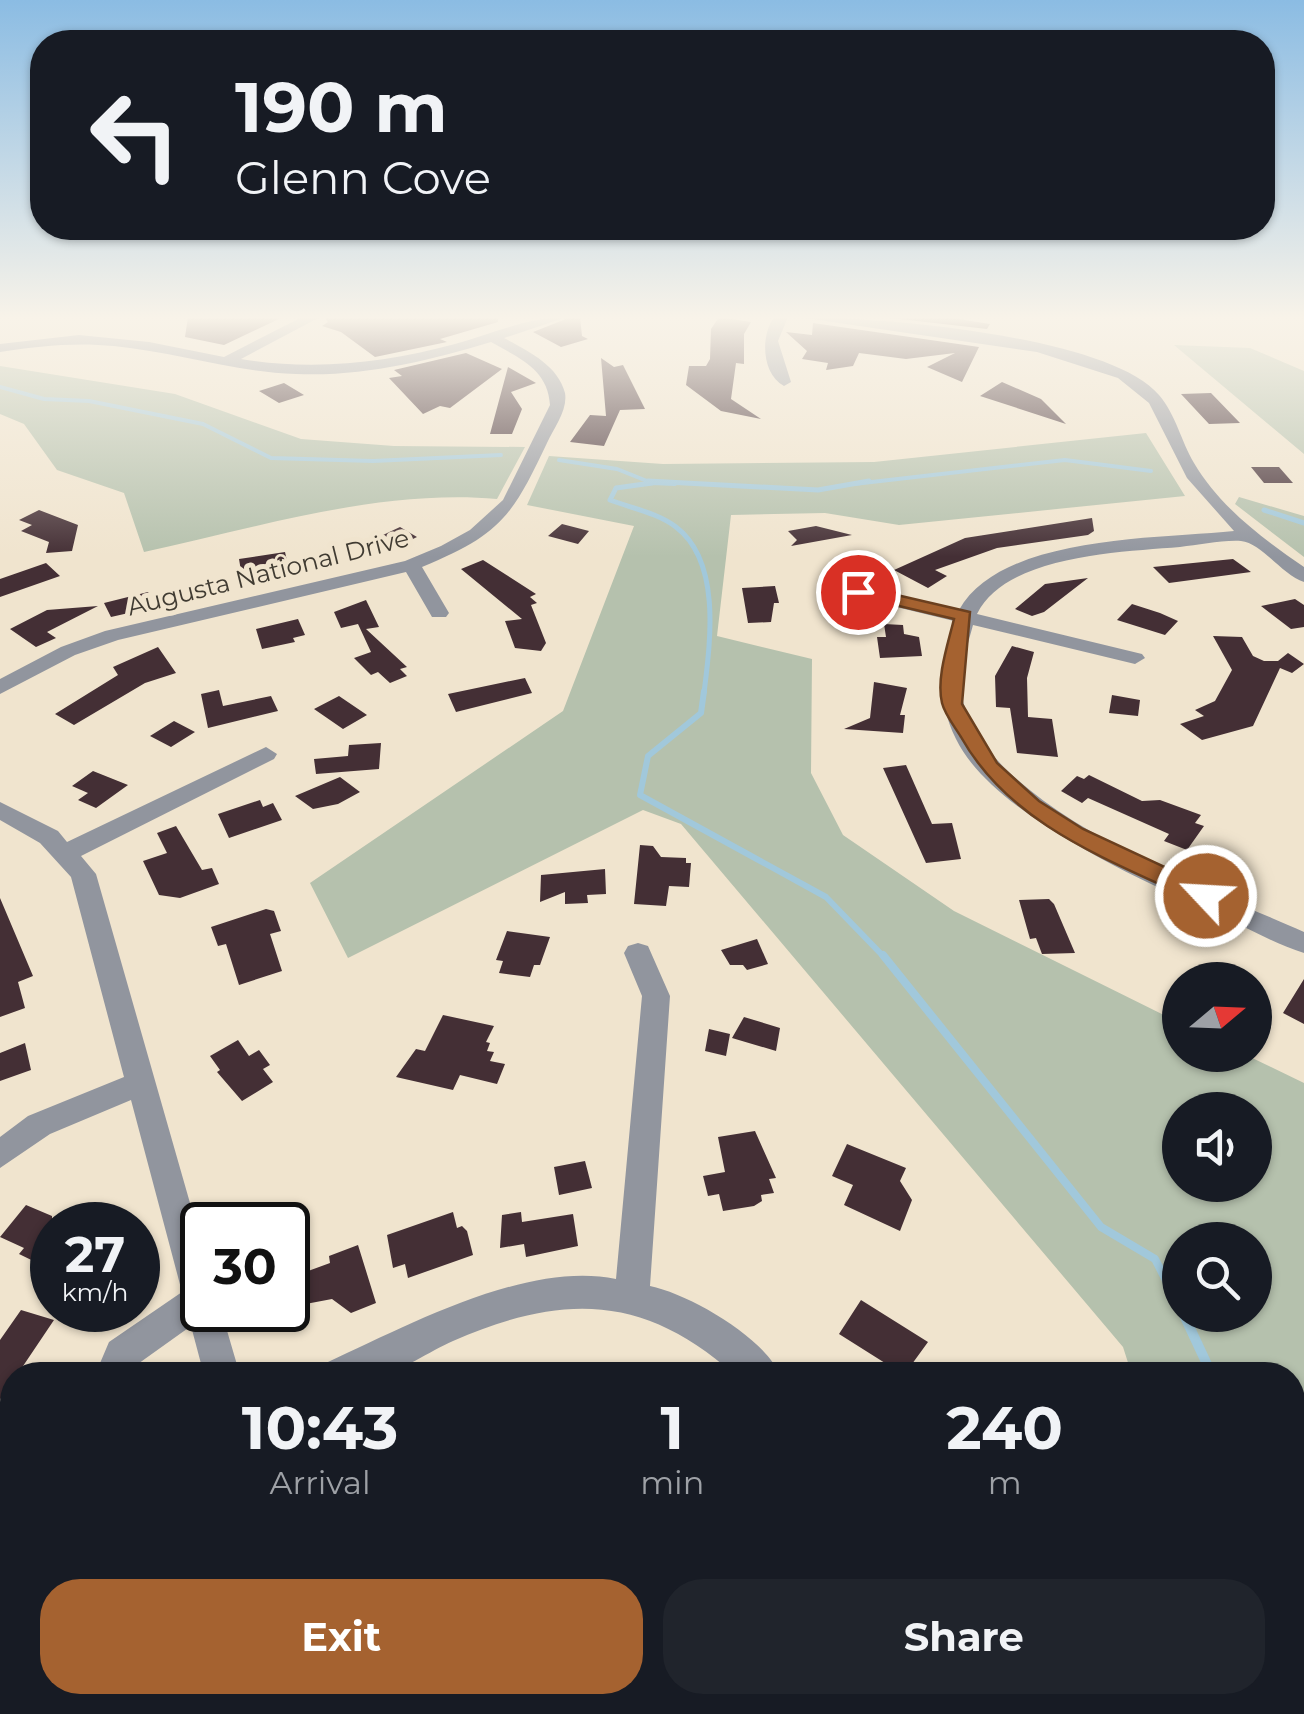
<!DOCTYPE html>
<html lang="en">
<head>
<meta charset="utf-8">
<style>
	:root { --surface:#171b24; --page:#20242c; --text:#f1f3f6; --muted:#9ea1a6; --accent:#a56230 }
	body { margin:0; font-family:Montserrat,sans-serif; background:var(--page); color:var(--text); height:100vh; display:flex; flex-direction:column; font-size:38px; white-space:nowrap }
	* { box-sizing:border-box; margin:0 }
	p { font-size:32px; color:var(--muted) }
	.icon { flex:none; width:55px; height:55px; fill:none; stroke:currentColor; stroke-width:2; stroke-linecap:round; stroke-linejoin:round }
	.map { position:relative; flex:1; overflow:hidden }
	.details { position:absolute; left:0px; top:1362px; width:1305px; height:352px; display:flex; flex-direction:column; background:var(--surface); border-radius:40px 40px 0 0; box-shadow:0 2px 8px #0004 }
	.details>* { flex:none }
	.guide { position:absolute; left:30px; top:30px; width:1245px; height:210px; border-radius:40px; box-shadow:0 2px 8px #0004; background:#171b24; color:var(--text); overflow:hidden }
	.needle { width:65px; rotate:71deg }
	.controls { position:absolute; left:1162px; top:962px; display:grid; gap:20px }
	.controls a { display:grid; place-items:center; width:110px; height:110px; border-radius:50%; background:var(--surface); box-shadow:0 2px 8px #0004; font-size:50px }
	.speed { position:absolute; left:30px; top:1202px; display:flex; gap:20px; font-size:50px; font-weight:700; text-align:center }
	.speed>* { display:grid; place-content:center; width:130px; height:130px; border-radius:50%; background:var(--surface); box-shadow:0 2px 8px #0004; line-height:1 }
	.speed small { font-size:25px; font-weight:400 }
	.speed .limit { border:5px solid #111; border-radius:15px; background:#fff; color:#111 }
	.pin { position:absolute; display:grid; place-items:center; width:85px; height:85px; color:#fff; margin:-42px; border:5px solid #fff; border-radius:50%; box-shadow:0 2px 10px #0007 }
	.me { position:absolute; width:110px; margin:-55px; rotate:295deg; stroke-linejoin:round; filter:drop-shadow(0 0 8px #0008) }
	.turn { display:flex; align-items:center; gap:35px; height:210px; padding:0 40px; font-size:45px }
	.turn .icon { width:130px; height:130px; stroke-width:2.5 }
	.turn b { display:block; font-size:70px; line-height:85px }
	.eta { display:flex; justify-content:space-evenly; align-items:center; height:170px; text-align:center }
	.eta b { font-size:60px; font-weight:700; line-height:70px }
	.primary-button { display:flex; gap:20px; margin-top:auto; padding:20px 40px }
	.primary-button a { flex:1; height:115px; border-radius:40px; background:var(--accent); color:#fff; font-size:40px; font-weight:700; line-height:115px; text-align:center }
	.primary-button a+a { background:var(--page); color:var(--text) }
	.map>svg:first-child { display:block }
	.green { fill:#b5c1ad; fill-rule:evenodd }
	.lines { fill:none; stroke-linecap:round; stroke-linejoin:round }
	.stream-far4 { stroke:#a1c8db; stroke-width:4 }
	.stream-far3 { stroke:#a1c8db; stroke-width:5 }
	.stream-far2 { stroke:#a1c8db; stroke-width:6 }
	.stream-far1 { stroke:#a1c8db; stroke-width:8 }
	.stream { stroke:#a1c8db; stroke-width:10 }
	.building { fill:#442f35 }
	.minor { fill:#91959e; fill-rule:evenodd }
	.route { fill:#a56230; stroke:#6b401f; stroke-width:2.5 }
	.labels { text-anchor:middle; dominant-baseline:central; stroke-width:10; stroke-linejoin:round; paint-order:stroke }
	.far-street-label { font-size:25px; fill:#403b32; stroke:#f0e4ce }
</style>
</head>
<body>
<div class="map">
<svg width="1304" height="1714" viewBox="0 0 1304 1714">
	<rect width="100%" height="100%" fill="#f0e4ce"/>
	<path class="green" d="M1174 345 1250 348 1304 371V454Z
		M0 366 175 394 301 439 394 446 525 447 497 499C379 489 259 527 144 552L124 493 57 470 24 424 0 414Z
		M1146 433 1185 496 899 525 825 513 731 515 717 636 812 659 811 773 843 835 954 911 1180 1023V1055H1246L1304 1083V1714H1192L1194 1703 1292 1702V1375H1132L1123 1347 681 824 643 810 348 958 310 883 563 711 634 526 527 505 549 456 663 464 874 462ZM1180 1110H1255V1185H1180ZM1180 1240H1255V1315H1180Z
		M1239 497 1304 516V557L1235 504Z"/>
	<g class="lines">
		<path class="stream-far4" d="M0 387 44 399 89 401 203 424 271 458 373 461 501 455
			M559 460 617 469 652 483 675 484
			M645 484 652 483
			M854 484 1065 460 1151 471"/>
		<path class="stream-far3" d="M648 481 818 490 869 481
			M652 483 616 488 610 500C631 508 658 513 676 527 722 562 710 644 704 693
			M1264 510 1304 523"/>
		<path class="stream-far2" d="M704 691 701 713 648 756 640 795 826 897 885 958"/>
		<path class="stream-far1" d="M883 955 1101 1227 1155 1259 1172 1292"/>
		<path class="stream" d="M1171 1290 1180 1307
			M1184 1315 1212 1375
			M1244 1702V1714"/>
	</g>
	<path class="building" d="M188 317H283L224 345 185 337Z
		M498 317V322L440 339 447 342 375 357 341 332 322 326 328 322 324 317Z
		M571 317H580L582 336 588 339 561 347 533 332Z
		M719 317 751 322 744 334V364L736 363 731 399 761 419 721 411 686 385 689 366H706L710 359 711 329Z
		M882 317H946L990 324 987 329Z
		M813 323 979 347 962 382 927 367 955 353 906 359 859 353 853 366 826 370 828 363 802 359 807 351 786 332 812 335Z
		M466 353 502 369 450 408 440 406 423 414 389 378 402 376 394 370Z
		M601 358 614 367 623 365 645 409 620 410 604 446 570 442 590 415 606 416Z
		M508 367 536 383 511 392 522 409 512 434H490Z
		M1002 382 1041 399 1066 424 980 396Z
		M284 383 304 395 279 403 259 391Z
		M1211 393 1240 423 1209 424 1181 394Z
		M1251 467H1279L1293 483H1264Z
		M39 510 78 525 72 551 46 553 49 542 21 531 32 525 19 520Z
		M1092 518 1094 531 1088 535 997 548 935 570 947 576 928 588 894 570 965 538Z
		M562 524 589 531 578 544 548 536Z
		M816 526 852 535 791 546 797 540 788 531Z
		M400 527 417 537 384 553 366 543Z
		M285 552 291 578 270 581 268 573 242 577 239 559Z
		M1233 559 1251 572 1169 583 1153 567Z
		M483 560 536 594 530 597 537 603 531 605 546 643 541 651 515 648 505 621 522 619 461 569Z
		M46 563 60 576 0 597V579Z
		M1088 578 1044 612 1032 616 1015 609 1045 584Z
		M775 586 779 603H774L771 622 748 623 742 588Z
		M148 592 155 607 111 617 104 603Z
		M1295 599 1304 605V627L1291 629 1261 606Z
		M366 600 379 627 366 629 407 667 400 669 407 676 390 683 378 672 371 675 354 658 371 652 358 624 341 628 334 612Z
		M1132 604 1160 613 1178 621 1165 635 1117 620Z
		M98 606 47 632 56 638 36 647 10 629 47 610Z
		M298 619 305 635 293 638 295 642 262 649 256 629Z
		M884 624 903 625 904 634 919 637 922 656 880 658 877 637H886Z
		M1213 636 1242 637 1253 656 1264 661H1278L1288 653 1304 664 1292 673 1280 668 1253 726 1202 740 1180 724 1204 716 1195 710 1215 701 1232 670Z
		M1012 646 1034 652 1027 678 1028 717 1052 719 1058 757 1017 753 1010 708 996 707 995 676Z
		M158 647 176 673 145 683 74 725 55 714 118 675 113 667Z
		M525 678 532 693 456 712 448 694Z
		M874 682 907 688 900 715H905L903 733 844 729 870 718Z
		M219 690 223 706 271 696 278 711 208 728 201 694Z
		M1112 695 1140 700 1138 716 1109 713Z
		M339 696 367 715 343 729 314 709Z
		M174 721 195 732 171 747 150 736Z
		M381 743 379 769 316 774 314 759 348 756 349 745Z
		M906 765 932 824 952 823 961 859 926 863 883 768Z
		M93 771 128 785 96 808 78 800 88 793 72 786Z
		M1089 775 1142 801 1160 800 1201 815 1195 823 1204 826 1187 850 1164 841 1169 834 1088 798 1082 803 1061 791 1077 776 1084 779Z
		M340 777 360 792 338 804 313 809 295 796Z
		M260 800 263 807 273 803 282 820 229 838 218 814Z
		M176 826 202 870 212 868 219 884 180 898 159 895 143 861 167 853 157 833Z
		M640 845 653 846 661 857 686 858V863H691L689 887 669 886 666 906 634 904Z
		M605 869 606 894 587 895 588 903 565 904V892L540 902 541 875Z
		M0 898 33 976 18 982 25 1008 0 1017Z
		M1049 899 1054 904 1075 953 1042 954 1036 938 1030 939 1019 900Z
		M266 909 274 911 281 931 270 934 282 971 239 985 226 944 218 946 211 927Z
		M507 931 550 937 540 965H534L530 977 499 973 503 961 496 960Z
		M757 939 768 964 747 970 743 965H730L721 950Z
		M1304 979V1024L1283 1013Z
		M443 1015 494 1026 486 1042 490 1043 487 1051 494 1052 490 1061 505 1064 497 1084 460 1075 453 1090 396 1077 416 1049 425 1051Z
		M744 1017 780 1028 776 1051 732 1038Z
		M709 1029 730 1034 726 1056 705 1051Z
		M238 1040 249 1056 259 1050 270 1065 263 1069 273 1082 242 1101 217 1072 220 1070 210 1056Z
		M25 1043 31 1070 0 1081V1053Z
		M755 1131 776 1178 769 1179 774 1193 761 1195 762 1201 754 1206 723 1211 719 1194 708 1196 703 1176 725 1172 718 1137Z
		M847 1144 906 1168 900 1181 912 1200 900 1231 844 1205 853 1185 832 1176Z
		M585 1161 592 1188 559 1195 554 1167Z
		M26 1205 52 1216V1270L19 1254 24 1248 0 1237Z
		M453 1212 457 1228 462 1226 467 1231 473 1255 408 1278 405 1264 393 1268 387 1235Z
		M521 1212 522 1222 573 1214 578 1246 526 1257 524 1244 500 1248 502 1215Z
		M358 1245 376 1303 351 1313 332 1299 295 1306 289 1278 330 1263 329 1256Z
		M861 1300 928 1342 904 1375 839 1334Z
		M21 1310 54 1320 17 1375H12L0 1400V1340Z"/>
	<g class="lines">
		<path class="minor" d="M302 317H320L241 359C314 371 384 363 455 344 492 334 528 317 567 317L504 338C528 351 558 365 565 393 568 410 554 428 547 443 512 517 500 535 422 567L449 613 446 617H432L406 572 118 640 75 655 0 694V679L61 647 105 631 405 561 441 546 470 530 503 500 550 405C548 369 519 358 491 342 427 361 363 377 296 374 234 372 175 352 114 346 75 342 38 346 0 352V344L79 335 149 342 224 357Z
			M774 317H788L778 341 791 382 784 386C762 374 760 337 774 317Z
			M798 317C877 317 1108 335 1159 395 1176 415 1181 441 1194 463 1220 507 1263 539 1304 567V582C1282 575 1262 543 1241 541 1221 540 1199 545 1180 547 1121 552 1006 555 977 614L1142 654 1145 658 1135 664 973 625C967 647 957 678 963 701 989 809 1210 890 1304 932V953C1277 945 1252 930 1227 919 1151 885 993 816 956 739 936 699 940 662 954 621L851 596 848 592 858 586 959 610C1001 535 1157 539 1234 531L1187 478 1149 403 1118 378 1037 352Z
			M266 747 277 754 274 759 81 856 96 874 202 1245V1310H221L240 1375H204L191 1326 135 1366 131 1375H95L109 1342 182 1292 131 1100 50 1134 0 1168V1137L28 1116 124 1077 71 877 40 843 0 820V802L58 831 67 842Z
			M638 943 648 946 670 996 650 1286C689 1294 764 1337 780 1375H735C644 1294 563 1293 453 1341 430 1351 401 1372 376 1375 359 1377 340 1375 323 1375L328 1362C407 1326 528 1260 616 1279L642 996 624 953 628 946Z
			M12 1612V1681L0 1686V1617Z
			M277 1702H321L322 1714H278Z
			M838 1702H882L881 1714H837Z"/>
	</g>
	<linearGradient id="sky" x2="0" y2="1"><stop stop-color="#8bbce3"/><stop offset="0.57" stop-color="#f8f3e9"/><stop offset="1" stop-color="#f8f3e9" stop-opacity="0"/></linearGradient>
	<rect width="1304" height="557" fill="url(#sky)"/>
	<path class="route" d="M858 586 970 612 962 704 997 763 1039 801 1083 829 1214 890V902H1198C1110 860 1011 826 961 737 955 727 945 715 942 703 936 678 948 644 954 619L852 595 850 592Z"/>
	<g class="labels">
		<g class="far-street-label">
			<text transform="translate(268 572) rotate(-14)">Augusta National Drive</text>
		</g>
	</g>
</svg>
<div class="controls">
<a><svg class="needle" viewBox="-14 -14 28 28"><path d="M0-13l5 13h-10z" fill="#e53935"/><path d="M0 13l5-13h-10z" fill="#9ea1a6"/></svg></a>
<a><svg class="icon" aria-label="sound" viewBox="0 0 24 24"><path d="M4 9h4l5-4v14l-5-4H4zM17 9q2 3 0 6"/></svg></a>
<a><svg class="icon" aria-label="search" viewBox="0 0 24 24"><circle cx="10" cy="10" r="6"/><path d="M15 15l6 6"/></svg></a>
</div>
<div class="speed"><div>27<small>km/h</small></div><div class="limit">30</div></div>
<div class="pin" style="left:858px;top:592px;background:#d93025"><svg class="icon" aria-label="arrive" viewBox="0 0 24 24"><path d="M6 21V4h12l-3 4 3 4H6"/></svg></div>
<svg class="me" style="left:1206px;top:896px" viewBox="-20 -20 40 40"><circle r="17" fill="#a56230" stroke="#fff" stroke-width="3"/><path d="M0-11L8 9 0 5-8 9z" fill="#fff"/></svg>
<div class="guide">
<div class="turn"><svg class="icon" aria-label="left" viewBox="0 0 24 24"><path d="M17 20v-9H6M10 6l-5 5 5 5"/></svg><div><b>190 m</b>Glenn Cove</div></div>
</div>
<section class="details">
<div class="eta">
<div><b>10:43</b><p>Arrival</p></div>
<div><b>1</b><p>min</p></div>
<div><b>240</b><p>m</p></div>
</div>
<div class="primary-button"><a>Exit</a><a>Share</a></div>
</section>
</div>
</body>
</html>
